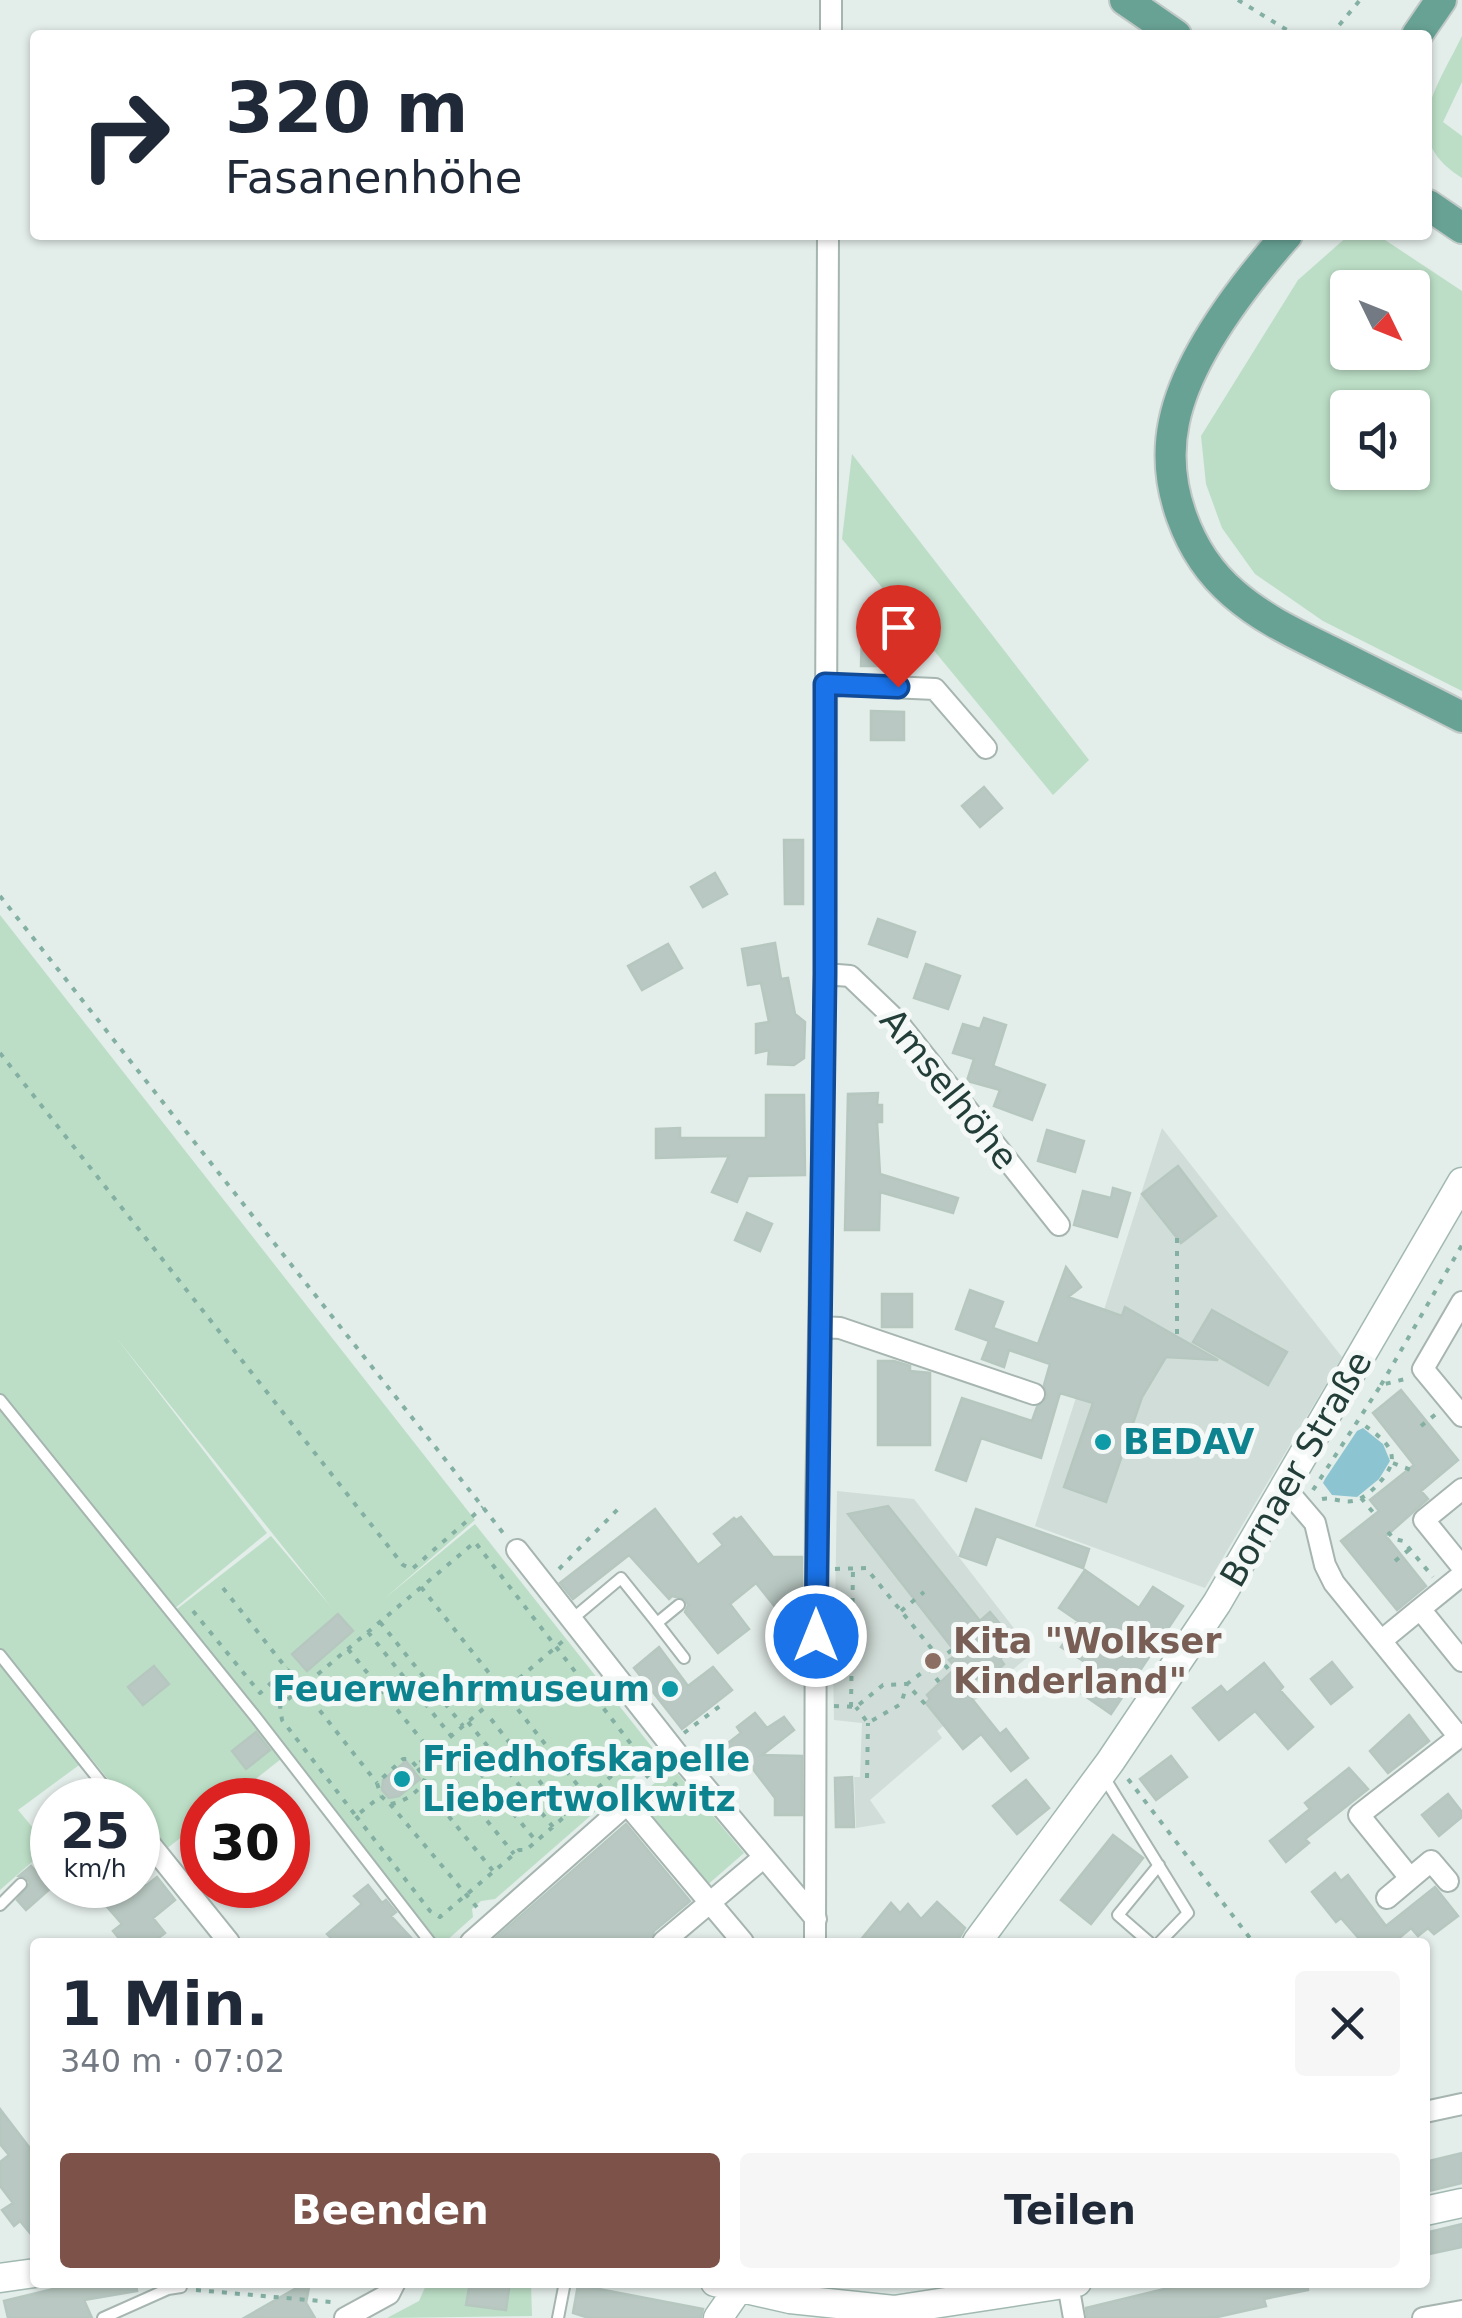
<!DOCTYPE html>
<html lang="de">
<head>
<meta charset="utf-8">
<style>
	:root { --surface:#fff; --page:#f6f6f7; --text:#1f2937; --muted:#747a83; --accent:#7d5349 }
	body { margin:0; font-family:"DejaVu Sans",sans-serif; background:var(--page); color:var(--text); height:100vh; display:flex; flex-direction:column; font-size:38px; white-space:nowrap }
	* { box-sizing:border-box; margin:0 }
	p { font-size:32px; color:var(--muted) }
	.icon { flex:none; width:55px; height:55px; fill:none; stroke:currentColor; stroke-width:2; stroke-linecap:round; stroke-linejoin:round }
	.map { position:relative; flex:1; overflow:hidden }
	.panel { position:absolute; left:30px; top:1938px; width:1400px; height:350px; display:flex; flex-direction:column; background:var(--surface); border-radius:10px; box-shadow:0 2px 8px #0004 }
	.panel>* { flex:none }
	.hud { position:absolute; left:30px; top:30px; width:1402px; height:210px; border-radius:10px; box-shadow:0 2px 8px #0004; background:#fff; color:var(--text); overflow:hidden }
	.needle { width:65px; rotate:133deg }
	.buttons { position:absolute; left:1330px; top:270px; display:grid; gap:20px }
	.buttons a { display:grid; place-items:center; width:100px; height:100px; border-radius:10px; background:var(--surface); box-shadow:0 2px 8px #0004; font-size:50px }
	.speed { position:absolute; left:30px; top:1778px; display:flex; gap:20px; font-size:50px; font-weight:700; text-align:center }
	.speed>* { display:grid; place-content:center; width:130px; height:130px; border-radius:50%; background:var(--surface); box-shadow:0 2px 8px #0004; line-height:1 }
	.speed small { font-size:25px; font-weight:400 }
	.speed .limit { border:15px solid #d22; background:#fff; color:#111 }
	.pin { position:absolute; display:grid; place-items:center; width:85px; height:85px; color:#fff; margin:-102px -42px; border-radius:50% 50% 50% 0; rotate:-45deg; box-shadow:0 0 10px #0007 }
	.pin .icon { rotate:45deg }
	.me { position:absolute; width:110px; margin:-55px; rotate:0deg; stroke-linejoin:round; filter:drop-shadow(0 0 8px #0008) }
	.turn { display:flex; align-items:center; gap:35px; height:210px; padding:0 30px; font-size:45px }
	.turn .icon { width:130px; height:130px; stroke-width:2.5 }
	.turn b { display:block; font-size:70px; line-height:85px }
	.round { display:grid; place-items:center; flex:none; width:105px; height:105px; border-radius:10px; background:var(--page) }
	.overview { display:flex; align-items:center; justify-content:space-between; height:170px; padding:0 30px }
	h1 { font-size:60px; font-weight:800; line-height:75px }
	.cta { display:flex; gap:20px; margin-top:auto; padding:20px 30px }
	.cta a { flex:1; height:115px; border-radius:10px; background:var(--accent); color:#fff; font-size:40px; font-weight:800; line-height:115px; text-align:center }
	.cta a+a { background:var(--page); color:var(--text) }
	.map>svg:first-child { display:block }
	.built { fill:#d1ddd8 }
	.green { fill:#bcdec6; fill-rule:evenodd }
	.water { fill:#8cc4d1 }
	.building { fill:#b9c8c2; stroke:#b6c7c0; stroke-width:2.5 }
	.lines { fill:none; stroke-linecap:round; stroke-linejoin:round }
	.lane-casing { stroke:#a6b5b0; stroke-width:14 }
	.street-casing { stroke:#a6b5b0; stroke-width:24 }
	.secondary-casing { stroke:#a2b9b1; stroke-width:31 }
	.primary-casing { stroke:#c1c9c7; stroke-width:34 }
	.path { stroke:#84b0a4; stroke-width:4; stroke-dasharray:5 8; stroke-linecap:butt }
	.lane { stroke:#fff; stroke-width:10 }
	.street { stroke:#fff; stroke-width:20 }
	.secondary { stroke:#fff; stroke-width:28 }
	.primary { stroke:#68a295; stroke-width:30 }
	.route-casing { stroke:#114b97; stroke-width:25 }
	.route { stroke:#1a73e8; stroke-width:18 }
	.culture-dot { fill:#0f9aa8; stroke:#f4f9f7; stroke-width:4 }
	.education-dot { fill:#8d6e63; stroke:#f4f9f7; stroke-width:4 }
	.labels { text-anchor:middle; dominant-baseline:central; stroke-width:10; stroke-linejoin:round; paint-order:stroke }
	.street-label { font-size:35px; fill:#233e38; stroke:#f4f9f7 }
	.culture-label { font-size:35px; font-weight:bold; fill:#0d838f; stroke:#f4f9f7; text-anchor:start }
	.education-label { font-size:35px; font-weight:bold; fill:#785e54; stroke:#f4f9f7; text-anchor:start }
</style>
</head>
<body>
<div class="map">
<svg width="1462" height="2318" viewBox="0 0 1462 2318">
	<rect width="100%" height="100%" fill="#e3ede9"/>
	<path class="built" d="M1162 1128 1342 1357 1205 1588 1035 1526Z
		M837 1491 914 1499 1033 1653 937 1731 942 1738 870 1800 886 1823 856 1828 854 1777H860L862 1723 834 1720 833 1665H843L842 1612 835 1611Z"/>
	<path class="green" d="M1462 36V82L1443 122 1462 136V178C1397 137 1437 88 1462 36Z
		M1349 235 1379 236 1462 291V691L1323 621 1255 574 1222 528 1206 484 1201 436 1298 280ZM1348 288H1412V352H1348ZM1348 408H1412V472H1348Z
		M852 454 1089 760 1053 795 842 539Z
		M0 915 475 1520 384 1599 475 1524 659 1756 495 1899 481 1901 472 1909 473 1917 445 1942H438L177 1609 271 1536 332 1608 115 1336 267 1533 169 1613 281 1759 229 1800H202V1821L165 1850 138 1815V1800H125L90 1757 18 1810 49 1847 0 1890Z
		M673 1768 744 1853 705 1887 633 1801Z
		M427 2283H531L532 2316 387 2318 419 2301Z"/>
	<path class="water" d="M1363 1428 1383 1444 1390 1461 1379 1479 1357 1497 1332 1495 1323 1483 1325 1479 1357 1431Z"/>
	<path class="building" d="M862 634 899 635 898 666H861Z
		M871 711 904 712V740H871Z
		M984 787 1002 808 980 827 962 806Z
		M784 840H803V904H785Z
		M715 873 727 894 703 907 691 887Z
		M878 919 915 932 907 957 869 944Z
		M775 943 781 979 788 978 795 1014 805 1022 804 1058 794 1065 768 1064 769 1050 756 1053V1024L769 1022 761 983 748 985 742 949Z
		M668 944 682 968 642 990 628 966Z
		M926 964 960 976 948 1009 914 998Z
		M984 1018 1006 1025 993 1066 1045 1085 1032 1120 994 1106 1000 1090 967 1081 974 1059 953 1053 963 1024 980 1029Z
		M878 1093 877 1105H882V1122H877L880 1174 958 1198 953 1213 880 1192 879 1230H845L848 1094Z
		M766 1095H804L805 1175 748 1176 737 1202 712 1192 729 1156 656 1158V1129L680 1128V1138H766Z
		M1047 1130 1084 1141 1075 1172 1038 1161Z
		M1178 1166 1216 1216 1181 1243 1142 1194Z
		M1113 1188 1130 1193 1117 1237 1074 1225 1083 1191 1111 1198Z
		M747 1213 772 1224 760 1251 735 1240Z
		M1066 1267 1081 1287 1068 1297 1122 1316 1125 1307 1218 1360 1166 1357 1142 1397 1106 1502 1064 1487 1093 1403 1060 1393 1041 1458 981 1438 966 1481 936 1470 962 1398 1032 1421 1037 1407 1047 1397 1044 1385 1050 1364 1009 1350 1004 1367 982 1359 989 1341 956 1329 970 1290 1003 1302 993 1328 1038 1344Z
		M882 1294H912V1327H882Z
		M1212 1310 1287 1352 1268 1385 1193 1342Z
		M878 1361H894L910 1366V1371L930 1373V1445H878Z
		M1401 1390 1458 1460 1421 1491 1428 1499 1386 1536 1426 1586 1397 1610 1341 1541 1379 1511 1370 1500 1414 1465 1373 1413Z
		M888 1506 980 1621 990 1612 1017 1644 1000 1659 1004 1664 992 1675 987 1670 964 1689 1000 1734 1006 1729 1028 1758 1011 1771 981 1734 963 1749 926 1703 930 1699 927 1695 956 1668 949 1660 957 1654 848 1514Z
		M655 1509 698 1565 723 1545 714 1534 734 1518 736 1520 741 1517 773 1557H802V1627L780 1628V1605L776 1608 756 1583 730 1604 749 1629 718 1653 685 1612 688 1605 685 1599 672 1596 669 1599 629 1555 573 1599 560 1583Z
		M976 1509 1089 1549 1083 1568 996 1536 986 1565 960 1556Z
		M1085 1570 1139 1608 1153 1587 1183 1606 1111 1714 1082 1694 1098 1670 1061 1647 1078 1621 1059 1608Z
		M338 1614 353 1631 307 1671 292 1654Z
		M659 1647 688 1686 713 1667 732 1690 682 1729 634 1668Z
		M1332 1662 1352 1687 1331 1704 1311 1679Z
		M1264 1663 1283 1687 1280 1690 1313 1727 1288 1749 1255 1711 1219 1740 1193 1708 1221 1686 1227 1693Z
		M154 1666 169 1684 143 1705 128 1687Z
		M755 1713 767 1728 784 1717 794 1730 762 1755 802 1756V1815H775V1798L746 1760 729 1772 714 1754 741 1733 737 1727Z
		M1409 1715 1429 1741 1388 1773 1370 1751Z
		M256 1732 270 1750 246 1769 232 1751Z
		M1171 1756 1187 1777 1156 1800 1140 1779Z
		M406 1761 420 1779 399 1796 389 1798 382 1790 383 1780Z
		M1349 1768 1368 1789 1305 1839 1309 1843 1286 1862 1270 1841 1310 1809 1305 1803Z
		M852 1777 854 1827H836L835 1778Z
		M1026 1780 1049 1808 1017 1834 993 1806Z
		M1448 1794 1462 1812V1817L1439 1836 1422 1815Z
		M626 1824 690 1901 654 1931 650 1942H491Z
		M1113 1835 1143 1858 1091 1924 1061 1900Z
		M52 1865V1887L26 1910 17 1900 30 1883 26 1877 19 1876 31 1866 40 1876Z
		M1335 1873 1341 1881 1348 1875 1386 1926 1435 1887 1458 1916 1434 1934 1428 1928 1418 1936 1411 1928 1398 1939 1400 1942H1362L1341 1918 1336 1922 1312 1892Z
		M157 1877 175 1900 153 1918 165 1933 153 1942H122L113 1931 122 1924 88 1885H147Z
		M368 1885 382 1903 386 1900 396 1912 391 1916 415 1942H335L327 1934 362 1904 354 1896Z
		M937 1902 965 1928 957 1942H859L891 1903 900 1913 908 1904 921 1919Z
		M0 2109 35 2155V2239L20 2221 14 2226 2 2210 13 2203 0 2186V2162L9 2155 0 2144Z
		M1462 2153V2183L1425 2192V2162Z
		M1462 2224V2247L1425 2255V2233Z
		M82 2282H136L137 2291 84 2300 92 2318H8L4 2301Z
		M307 2282H310L306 2303 315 2318H244Z
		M470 2282H510L506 2310 466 2305Z
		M1193 2282H1307L1308 2290 1264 2299 1266 2306 1213 2318H1087L1086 2308Z
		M578 2285 703 2309 701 2318H589L573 2313Z"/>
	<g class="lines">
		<g class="lane-casing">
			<path id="lane" d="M0 1400 254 1715 430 1942
				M571 1620 621 1578 657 1623 679 1605
				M657 1623 684 1658
				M0 1655 115 1800
				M1102 1774 1188 1913 1160 1942
				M0 1905 21 1884
				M1149 1942 1118 1915 1159 1865
				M103 2318 168 2289 181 2287V2282
				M558 2318 565 2282"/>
		</g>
		<g class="street-casing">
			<path id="street" d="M831 35V0
				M825 684 935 689 986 748
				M825 974 850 976 896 1020 1059 1225
				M1462 1302 1423 1369 1462 1416
				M821 1327 840 1328 1034 1394
				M1285 1488 1315 1523 1325 1565 1334 1583 1459 1737 1462 1734
				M1462 1489 1424 1520 1462 1567
				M517 1550 675 1751 816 1919
				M1420 1609 1462 1575
				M1381 1641 1420 1609 1462 1661
				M138 1829 229 1942
				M1410 1878 1359 1815 1459 1737
				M1387 1898 1431 1861 1448 1881
				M471 1942 627 1804 743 1942
				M663 1942 763 1858
				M815 1942 816 1512 825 974 828 235
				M1425 2112 1462 2104
				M1068 2284 1074 2318
				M345 2318 389 2294 395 2282
				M1423 2318 1462 2311"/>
		</g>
		<g class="secondary-casing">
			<path id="secondary" d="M977 1942 1110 1762 1217 1603 1462 1182
				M1425 2211 1462 2203
				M0 2278 35 2273
				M715 2282 790 2299 894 2310 1077 2282
				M718 2318 743 2282"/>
		</g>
		<g class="primary-casing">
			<path id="primary" d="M1125 0 1176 35
				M1417 35 1441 0
				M1428 205 1462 228
				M1287 235C1244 284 1187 357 1174 422 1161 484 1187 554 1234 594 1264 620 1298 635 1332 652 1376 674 1419 695 1462 717"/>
		</g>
		<path class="path" d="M1238 0 1295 35
			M1331 35 1360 0
			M0 896 504 1534
			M0 1053 403 1565 412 1569 483 1507
			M1177 1238V1337
			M1381 1385 1462 1245
			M1421 1426 1436 1414
			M1393 1463 1411 1470
			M1313 1490 1381 1385 1405 1379
			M1361 1498 1377 1517
			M1322 1499C1332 1497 1342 1503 1353 1501 1363 1499 1372 1491 1379 1483 1406 1454 1386 1441 1360 1422
			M1388 1532 1394 1539 1403 1541 1433 1577
			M1395 1561 1410 1549
			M559 1569 619 1508
			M835 1569 866 1568 954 1676
			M421 1587 587 1797
			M223 1588 377 1783
			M193 1611 260 1693 288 1668
			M901 1611 924 1592
			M380 1622 463 1726
			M368 1632 451 1736
			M348 1649 514 1854
			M928 1668 939 1682
			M925 1704 907 1684 965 1640
			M834 1706 856 1707 883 1685 907 1684 901 1704 868 1723 856 1707
			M851 1707 853 1569
			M491 1719 566 1815
			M468 1722 553 1827
			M684 1733 720 1706
			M472 1763 536 1841
			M416 1766 410 1759H403L377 1783 381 1796 390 1804C403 1803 421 1791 425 1778L416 1766 563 1641
			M867 1778 868 1723
			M1128 1779 1253 1942
			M424 1786 494 1872
			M636 1786 662 1763
			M654 1803 677 1783
			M390 1804 480 1911
			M356 1816 430 1911 440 1917 519 1850H526L638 1753 475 1542 280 1706 282 1720 356 1816 381 1796
			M196 2290 331 2302"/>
		<use href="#lane" class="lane"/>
		<use href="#street" class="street"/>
		<use href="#secondary" class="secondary"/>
		<use href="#primary" class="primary"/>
	</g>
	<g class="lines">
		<g class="route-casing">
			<path id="route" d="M816 1636 825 974V684L898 687"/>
		</g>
		<use href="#route" class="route"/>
	</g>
	<g class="culture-dot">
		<circle cx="1103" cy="1442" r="10"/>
		<circle cx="670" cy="1689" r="10"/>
		<circle cx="402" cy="1779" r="10"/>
	</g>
	<circle class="education-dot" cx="933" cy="1661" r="10"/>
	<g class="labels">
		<g class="street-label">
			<text transform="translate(949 1089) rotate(51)">Amselhöhe</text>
			<text transform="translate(1296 1469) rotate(-60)">Bornaer Straße</text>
		</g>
		<g class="culture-label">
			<text x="1123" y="1442">BEDAV</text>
			<text x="650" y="1689" text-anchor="end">Feuerwehrmuseum</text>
			<text x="422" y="1759">Friedhofskapelle<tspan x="422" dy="40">Liebertwolkwitz</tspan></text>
		</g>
		<g class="education-label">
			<text x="953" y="1641">Kita "Wolkser<tspan x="953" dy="40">Kinderland"</tspan></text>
		</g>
	</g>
</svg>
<div class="buttons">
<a><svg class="needle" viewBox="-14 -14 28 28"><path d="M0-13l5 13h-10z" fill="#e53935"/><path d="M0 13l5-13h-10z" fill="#747a83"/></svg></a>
<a><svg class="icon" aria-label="sound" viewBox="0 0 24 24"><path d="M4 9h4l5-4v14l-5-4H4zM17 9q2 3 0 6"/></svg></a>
</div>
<div class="speed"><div>25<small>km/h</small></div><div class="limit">30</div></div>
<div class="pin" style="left:898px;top:687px;background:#d93025"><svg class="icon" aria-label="arrive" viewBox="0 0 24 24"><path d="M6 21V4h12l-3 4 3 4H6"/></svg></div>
<svg class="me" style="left:816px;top:1636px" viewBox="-20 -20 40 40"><circle r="17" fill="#1a73e8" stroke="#fff" stroke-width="3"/><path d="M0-11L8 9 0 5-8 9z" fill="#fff"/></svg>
<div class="hud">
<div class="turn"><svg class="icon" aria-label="right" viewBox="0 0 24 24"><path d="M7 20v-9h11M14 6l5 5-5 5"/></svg><div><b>320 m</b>Fasanenhöhe</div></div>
</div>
<section class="panel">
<div class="overview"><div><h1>1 Min.</h1><p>340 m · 07:02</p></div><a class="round"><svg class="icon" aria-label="close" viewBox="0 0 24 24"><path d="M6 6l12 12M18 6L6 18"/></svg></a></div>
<div class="cta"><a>Beenden</a><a>Teilen</a></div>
</section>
</div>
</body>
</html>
